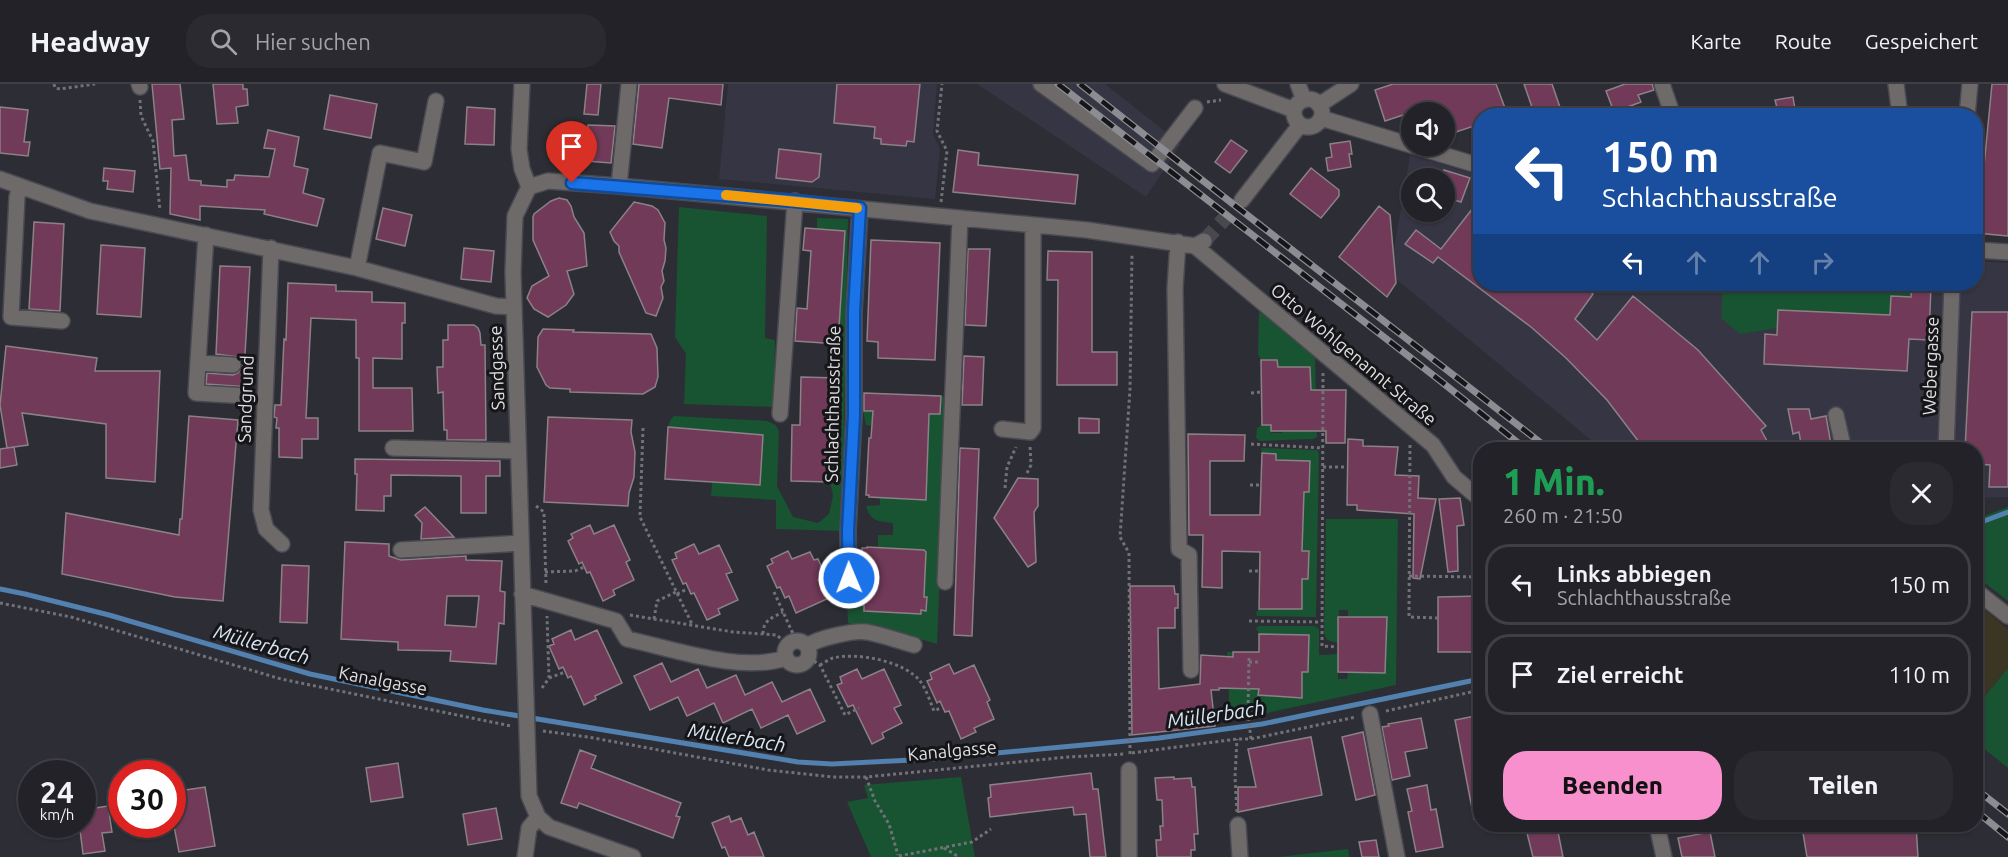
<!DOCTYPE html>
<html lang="de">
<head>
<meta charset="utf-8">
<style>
	:root { --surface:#222228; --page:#2a2a30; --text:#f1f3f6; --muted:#a2a4a8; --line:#3f3f45; --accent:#f790cd }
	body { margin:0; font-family:Ubuntu,sans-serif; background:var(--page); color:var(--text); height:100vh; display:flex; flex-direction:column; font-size:22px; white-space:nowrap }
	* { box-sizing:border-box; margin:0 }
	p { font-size:20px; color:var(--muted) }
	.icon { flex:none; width:33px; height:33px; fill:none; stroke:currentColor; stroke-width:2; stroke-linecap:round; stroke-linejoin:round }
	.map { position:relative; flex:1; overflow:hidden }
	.panel { position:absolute; left:1473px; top:358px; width:510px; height:390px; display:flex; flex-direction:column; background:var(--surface); border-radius:24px; box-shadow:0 2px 4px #0004,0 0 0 2px var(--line) }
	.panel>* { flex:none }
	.guide { position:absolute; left:1473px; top:24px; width:510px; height:183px; border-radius:24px; box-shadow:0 2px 4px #0004,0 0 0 2px var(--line); background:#1a4fa0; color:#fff; overflow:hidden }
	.tools { position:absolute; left:1401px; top:18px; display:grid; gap:12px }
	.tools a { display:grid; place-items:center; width:54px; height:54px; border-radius:50%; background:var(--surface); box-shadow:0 2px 4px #0004,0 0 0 2px var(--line); font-size:30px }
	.speed { position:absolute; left:18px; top:676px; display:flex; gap:12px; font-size:30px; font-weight:700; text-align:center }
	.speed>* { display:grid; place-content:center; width:78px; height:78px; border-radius:50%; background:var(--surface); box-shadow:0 2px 4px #0004,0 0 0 2px var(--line); line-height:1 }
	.speed small { font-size:15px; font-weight:400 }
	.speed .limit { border:9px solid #d22; background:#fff; color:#111 }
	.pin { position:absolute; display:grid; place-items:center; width:51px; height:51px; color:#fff; margin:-62px -26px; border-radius:50% 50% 50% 0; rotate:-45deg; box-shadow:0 0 6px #0007 }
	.pin .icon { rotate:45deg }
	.me { position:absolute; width:66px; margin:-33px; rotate:359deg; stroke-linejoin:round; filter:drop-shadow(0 0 4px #0008) }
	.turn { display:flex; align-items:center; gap:21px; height:126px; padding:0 30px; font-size:27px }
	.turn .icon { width:78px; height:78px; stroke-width:2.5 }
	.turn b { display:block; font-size:42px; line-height:51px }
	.lanes { display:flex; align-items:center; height:57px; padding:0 30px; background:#0003; justify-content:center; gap:30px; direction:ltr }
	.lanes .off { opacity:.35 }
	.round { display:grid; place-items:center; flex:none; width:63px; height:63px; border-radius:24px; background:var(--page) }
	.summary { display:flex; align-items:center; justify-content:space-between; height:102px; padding:0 30px }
	h1 { font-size:36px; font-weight:800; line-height:45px; color:#1e9e55 }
	.primary-button { display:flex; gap:12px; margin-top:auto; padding:12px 30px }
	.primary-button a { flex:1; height:69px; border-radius:24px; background:var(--accent); color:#111; font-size:24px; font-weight:800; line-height:69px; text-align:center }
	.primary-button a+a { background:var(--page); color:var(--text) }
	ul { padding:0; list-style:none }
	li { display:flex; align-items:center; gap:18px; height:81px; margin:0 12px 9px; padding:0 18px; border:3px solid var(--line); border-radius:24px }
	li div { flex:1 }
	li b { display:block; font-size:22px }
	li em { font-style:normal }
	header { display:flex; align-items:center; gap:36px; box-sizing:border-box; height:84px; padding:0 30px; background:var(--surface); border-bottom:2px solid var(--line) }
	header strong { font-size:28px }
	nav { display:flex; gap:33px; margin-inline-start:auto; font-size:21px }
	.search { width:420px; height:54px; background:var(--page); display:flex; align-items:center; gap:15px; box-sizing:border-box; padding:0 21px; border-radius:24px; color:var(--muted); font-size:22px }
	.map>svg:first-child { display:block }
	.commercial { fill:#3b3523 }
	.built { fill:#353543; fill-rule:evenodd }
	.green { fill:#185332 }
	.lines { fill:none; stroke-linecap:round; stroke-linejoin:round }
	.stream { stroke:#5280af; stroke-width:5 }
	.building { fill:#713a59; stroke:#8b8186; stroke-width:1.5; fill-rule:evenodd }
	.minor-tunnel { stroke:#48484f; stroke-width:15; stroke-dasharray:15 8; stroke-linecap:butt }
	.minor-casing { stroke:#494951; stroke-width:18 }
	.path { stroke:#717177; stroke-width:3; stroke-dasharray:3 3; stroke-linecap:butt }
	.minor { stroke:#6f6a6a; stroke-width:15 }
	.rail-casing { stroke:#8c8c93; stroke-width:7 }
	.rail { stroke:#161619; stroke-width:4.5; stroke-dasharray:14; stroke-linecap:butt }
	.route-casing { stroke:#114b97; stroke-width:15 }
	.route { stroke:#1a73e8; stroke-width:10 }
	.slow { stroke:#f59e0b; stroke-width:10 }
	.labels { text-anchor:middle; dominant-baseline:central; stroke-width:6; stroke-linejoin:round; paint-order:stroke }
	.street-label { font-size:18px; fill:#dedee3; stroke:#161619 }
	.water-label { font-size:20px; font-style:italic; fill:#d7e4f2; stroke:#161619 }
</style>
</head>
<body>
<header>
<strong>Headway</strong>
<div class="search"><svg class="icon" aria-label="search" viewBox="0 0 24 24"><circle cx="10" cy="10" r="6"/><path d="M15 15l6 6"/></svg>Hier suchen</div>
<nav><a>Karte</a><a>Route</a><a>Gespeichert</a></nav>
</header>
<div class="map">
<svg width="2008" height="773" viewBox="0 0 2008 773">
	<rect width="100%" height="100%" fill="#2d2d35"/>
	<path class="commercial" d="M1976 518 2008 546V584L1976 623Z"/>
	<path class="built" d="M728 0H937L933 50 940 65 935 115 719 95Z
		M977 0H1105L1181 60 1146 113Z
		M1410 71 1480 92V200H1976V177L2008 179V413L1976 414V366H1603L1390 190ZM1412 94H1444V128H1412Z"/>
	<path class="green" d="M679 123 767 132 765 254 775 256 774 323 684 320 686 270 675 253Z
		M817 134 848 135 842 447 776 445V416L711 412 712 398 760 401 763 351 668 343 671 335 674 332 767 337 776 341 779 348 777 402 793 433 818 439 829 430 833 412 830 398 831 342H837L838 294H842L843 261 838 260 845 147 817 145Z
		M1723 200H1892L1891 207 1911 208V213L1891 212 1890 231 1778 226 1777 244 1740 250 1721 234Z
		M1259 227 1315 270 1317 353 1313 355 1260 357 1256 354 1257 344 1262 341H1271V349H1282V341L1290 347H1304L1311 315V304H1304L1310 297V283H1278L1277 276H1261L1258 270Z
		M941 312 947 314 937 560 920 555 917 557 848 539 847 520 921 526 924 468 878 463V451H893V439C877 437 871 438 866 422L880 421V414L926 413 928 357 882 353V343L866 341 863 327 940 330Z
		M1261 364 1317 366 1319 370 1316 533 1257 532 1256 529 1259 525H1269L1270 518 1301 525 1302 495H1309V485L1302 484 1308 477 1309 467 1274 466 1288 441H1303L1304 408H1309L1303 387H1310V377L1276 376V370L1262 369Z
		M2008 423V517L1976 492V435Z
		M1326 435H1398L1396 601 1230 637 1227 568H1243V587H1259V611H1269L1288 606V613H1301L1302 588 1308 587V576L1302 568H1309V551L1259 550 1256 544 1259 542H1315L1319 545V571L1338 570V595H1347L1348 589H1385L1386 572 1380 549H1387V533H1348V526H1339L1338 559 1327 556 1324 549Z
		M2008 584V684L1976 658V623Z
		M961 693 975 773H871L847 718 868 714 864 701Z
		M1348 765 1349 773H1278Z"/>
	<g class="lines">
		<path class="stream" d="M1976 440 2008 428
			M0 505 25 510 109 531 310 590 483 626 798 678 832 680 932 675 1159 654 1262 640 1480 595"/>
	</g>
	<path class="building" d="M152 0H180L184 35 172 36 174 72 186 71 189 96 201 97V101L227 103V96H234L235 91 269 93 275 65 264 64 268 46 299 53 294 82 308 85 303 109 324 115 317 142 264 130 265 126 200 122V136L170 130 171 84 160 85Z
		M213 0H243V5H247L248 21 236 23 238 39 217 40Z
		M587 0H601L598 31 584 30Z
		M639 0H723L721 21 669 14 662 64 633 60Z
		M837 0H920L914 58 907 57 906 62 881 60V55L874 54 875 43 834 39Z
		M1393 0H1496L1508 32H1480V40L1444 52V28H1412L1385 37 1375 6Z
		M1524 0H1552L1563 32H1535Z
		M1625 0H1652L1654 6 1638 11 1641 18 1614 28 1606 7Z
		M1992 0H2008V152L1976 149V103H1982Z
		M330 11 377 20 371 54 324 45Z
		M1793 13 1796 32H1779L1775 16Z
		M0 23 28 26 24 58H30L28 72 0 69Z
		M467 23 495 25 494 61 465 60Z
		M588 41 615 42 611 79 586 77Z
		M1231 56 1247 67 1230 89 1215 78Z
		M1350 57 1352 70H1349L1351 83 1328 87 1326 74 1332 73 1330 60Z
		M779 65 821 70 819 93 812 98 776 94Z
		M958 66 979 69 978 81 1078 91 1075 120 953 108Z
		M104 84 135 87 133 108 107 105 108 97H103Z
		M1311 84 1339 106V112L1321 134 1290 110Z
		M1444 86 1470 94 1461 118 1444 113Z
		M559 114 567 116 571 122 574 133 584 149 587 182 567 187 574 210 566 221 548 233 534 225 527 214 532 202 549 192 533 156V133L534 130 551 117Z
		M1480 115V200H1594L1589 206 1593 210 1575 235 1597 256 1633 212 1698 266 1766 342 1761 346 1767 357V366H1645L1607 316 1566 274 1531 243 1438 173 1433 179 1405 160 1416 146 1441 165Z
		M634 118 652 122 658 126 665 139 664 156 666 164 665 177 662 187 664 197 661 203 663 214 656 232 646 229 619 168V162L614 157 610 148Z
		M1379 122 1390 131 1396 199 1387 213 1339 173Z
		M383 124 412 131 405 162 376 155Z
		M34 138 64 140 60 227 29 225Z
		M805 144 845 147 838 260 795 257 797 224 807 225 811 167 803 166Z
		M871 156 940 159 935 276 878 274V258L867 257Z
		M101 161 145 164 141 233 97 230Z
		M464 164 494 167 491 198 461 195Z
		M968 165H990L986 242 965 241Z
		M1048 167 1092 168V268H1117V301H1057L1058 196H1047Z
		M220 182 250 183 244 288 250 289 249 303 206 300 207 289 233 291 238 289 243 282 242 277 238 273 216 270Z
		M288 199 336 201V207L372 208V218L405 219V239H402V275L373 274V304H412L413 347H359V274H356V236L311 234 306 334H318V355H302V374L279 373V344H276L277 334 274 333 275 321H281L284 255 286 256Z
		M1912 200H1931L1929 256 1909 255 1907 287 1764 280 1765 250 1777 251 1778 226 1890 231 1891 212 1911 213Z
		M1972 228H2008V403H1989L1990 381 1976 380V366H1965Z
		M448 241H474L478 244 480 249 481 261H485L486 356H447V346H444L443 308 438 309 437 283H443V256H448Z
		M543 245 574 246 573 248 651 250 657 264 658 293 655 303 643 310 570 308V305L550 304 546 301 537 283 538 253Z
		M6 262 97 274 95 287H160L155 398 106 394V340L22 329 28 361 7 364 0 321Z
		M964 272 984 273 982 321H962Z
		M1261 276H1277L1278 283H1310L1311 306H1346L1345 359H1326V347H1271V341H1262Z
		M801 293 838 294 837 342H831L830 398 791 397 792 341H800Z
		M864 309 941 312 940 330H929L926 416 869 413V411H866L869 354H871L873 327H864Z
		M1788 325H1809L1811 335 1826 332 1832 366H1802L1799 348 1793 350Z
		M189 332 238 336 223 517 175 513 62 490 66 429 179 451 180 435H182Z
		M548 333 632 336 631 348 635 368 634 393 629 409 628 422 544 418Z
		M1079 334 1099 335V349H1079Z
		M668 343 763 351 760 401 665 395Z
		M1188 350 1245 351 1244 377H1210V431H1260L1262 369 1276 370V376L1310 377 1309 408H1304L1302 467H1309L1308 495H1302V525H1259L1260 468 1222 467V504L1202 503 1203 451H1189Z
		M1348 355 1363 356V362L1398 363 1395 391 1419 392 1418 414 1436 415 1420 495 1413 494 1414 430 1357 426V421H1347Z
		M14 363 17 381 0 384V365Z
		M960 364 979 365 972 552 954 551Z
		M355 375 500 377V392H486V429H461V392L391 391V412H384V427L356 426 357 390H355Z
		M1018 394 1038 395V422L1034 428 1036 478 1028 483 994 434Z
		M1460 414 1464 441 1457 442 1458 487 1448 488 1439 415Z
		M425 423 454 453 421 455 422 439 415 431Z
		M590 441 594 450 614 441 630 476 626 478 634 496 613 506 615 511 603 517 590 488 587 489 582 478 579 480 568 457 573 454 571 450Z
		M345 458 389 460V472L401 476 466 472V476L502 477 500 507 505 508 504 540 499 539 496 580 450 577 451 567 398 566V558L341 555ZM447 512H479L476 543 445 541Z
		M694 460 699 470 719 461 732 488 726 490 738 516 718 525 720 530 707 536 694 509 691 510 686 499 683 500 672 476 677 474 675 469Z
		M867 463 924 466 926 468 924 513H927L926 527 921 526V530L864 527V521H862L864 478H861L862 464H867Z
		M788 467 792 475 810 468 814 476 818 475 826 493 818 496 827 515 796 529 789 512 785 514 780 503 777 504 767 482 773 479 771 475Z
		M282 481 309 482 307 539 280 538Z
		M1130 502H1174L1175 510H1178V524H1175V544H1158L1159 605 1200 600 1201 571 1233 573V568H1259V550L1309 551 1308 588H1302V614L1258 611 1259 605 1219 604V606H1211L1215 642 1132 651Z
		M1480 512V568H1438V513Z
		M1338 533H1387L1385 589 1338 588Z
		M571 546 575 556 597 546 622 599 595 612 596 615 584 621 571 592 568 594 563 583 559 585 549 562 554 560 552 555Z
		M662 579 671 598 698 585 707 604 736 591 745 611 772 598 782 618 810 605 825 637 797 650 788 631 761 644 752 625 723 639 714 619 687 632 678 613 650 626 634 592Z
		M949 580 954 590 974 581 990 616 987 618 994 635 974 644 976 648 961 655 949 627 945 628 940 617 937 619 927 597 932 595 930 589Z
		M857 585 862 595 884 585 901 621 894 624 902 639 882 649 884 654 872 660 853 621 848 623 837 601 842 599 840 593Z
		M1480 631V735H1474L1455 636Z
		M1421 634 1427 664 1405 668 1410 692 1392 696 1382 643 1389 642 1388 640Z
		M1363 648 1375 711 1356 716 1342 653Z
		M1311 653 1322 711 1238 728V703H1256L1248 665Z
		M580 666 596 672 591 684 681 719 676 732 680 733 673 754 579 719 577 724 561 719Z
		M398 679 403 713 371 718 366 684Z
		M1091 689 1093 705H1098L1106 773H1090L1086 730 1074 731 1073 723 990 733 988 714 991 713 990 701Z
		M1174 693V695L1191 694 1192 703H1195L1198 750H1194L1195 766H1191V773H1157L1156 756H1161L1160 742H1163L1162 716H1157L1155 694Z
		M1427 701 1431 726 1436 725 1443 763 1416 768 1408 728 1412 727 1407 705Z
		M205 703 215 762 179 768 172 732V708Z
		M108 722 112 748 102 749 105 767 83 770 80 746 82 745V726Z
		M496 724 502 755 468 761 463 730Z
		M729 732 731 738 741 734 748 751 754 748 764 773H729L725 763 722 764 712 739Z
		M1525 741H1542V746L1557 743 1563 773H1533Z
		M1863 741H1916L1918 773H1807L1803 749Z
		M1710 748 1715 773H1682L1678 754Z
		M1376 756 1379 773H1362L1359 758Z"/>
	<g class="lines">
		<path class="minor-tunnel" d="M1204 157 1242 116"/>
		<g class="minor-casing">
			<path id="minor" d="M139 0 140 3
				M522 0 519 65 522 85 529 103
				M1041 0 1152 80 1195 24
				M1225 0 1294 26
				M1298 0 1304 16
				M1662 0 1673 32
				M1896 0 1900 32
				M1294 29a14 14 0 1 1 28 0a14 14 0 1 1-28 0Z
				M1319 21 1351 0
				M1967 32 1970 0
				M1321 34 1480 82
				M0 95 90 127 357 184 496 222 514 223
				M20 102 17 113 11 233 62 237
				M619 102 629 0
				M1242 116 1300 41
				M206 151 196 309 247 312
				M1178 158 1175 204 1179 465 1189 471 1191 586
				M1195 162 1433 361 1454 393 1480 415
				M271 164 261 426 266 445 282 460
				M1976 166 2008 168
				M357 184 380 69 424 78 436 17
				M198 279 233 281
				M780 330 795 117
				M1836 331 1844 366
				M1002 345 1030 348 1033 344V141
				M393 364 518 367
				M1946 366 1952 200
				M401 466 521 459
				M945 498 960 134
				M1976 507 2008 532
				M522 510 616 537 627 555C674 565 740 589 786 574
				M849 517 848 447 854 331V228L860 125
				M785 569a12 12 0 1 1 24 0a12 12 0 1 1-24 0Z
				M807 562C818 554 854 546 867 548 883 551 899 557 914 561
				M1370 630 1397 773
				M1129 686V773
				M1238 741 1240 773
				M1657 741 1664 773
				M525 773 529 744 538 733
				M633 773 549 743 538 733 529 712 513 188 515 132 529 103 548 97 619 102 1087 146 1195 162 1204 157"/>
		</g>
		<path class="path" d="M54 0 55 4 60 5 95 0
			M140 16 141 32 153 57 160 127
			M1207 18 1221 16
			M941 118 947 67 937 47 942 0
			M1323 289 1322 562 1338 563
			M1251 309 1261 308
			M643 344 640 433 692 540
			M1251 360 1323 364
			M1410 361 1409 533 1438 534
			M1323 383H1347
			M1027 389 1031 381 1030 362
			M1250 401H1261
			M1005 404 1007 383 1016 363
			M536 422 544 428 546 501
			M1249 487H1260
			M545 488 575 487 584 483
			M1409 492 1480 493
			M774 508 794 552
			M677 510 689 504
			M0 519 71 533 281 595 511 642
			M630 531 733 548 777 551 784 558
			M654 535 657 517 676 508
			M1249 537 1321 538
			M763 550C763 536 772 534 783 528
			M1249 574 1248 629 1251 655
			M814 577 820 581 845 631 859 624
			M1249 578H1259
			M820 581C824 579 829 575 833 574 857 568 904 577 920 597 926 605 930 617 934 627L943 623
			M549 594 565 588
			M542 604 549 594 547 532
			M1386 627 1480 606
			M543 647 588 653 768 686 833 693H866L1068 673 1125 670
			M1132 669 1237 655H1251L1356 633
			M1130 670 1129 469 1120 453 1130 305 1132 169
			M866 693 875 717 889 740 898 771
			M1237 728 1235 693 1237 655
			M944 764 959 773
			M899 772 972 758 991 745"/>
		<use href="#minor" class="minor"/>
		<g class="rail-casing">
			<path id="rail" d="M1058 0 1438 295 1527 366
				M1080 0 1193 89 1550 366
				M1976 705 2008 730
				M1976 727 2008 753"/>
		</g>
		<use href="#rail" class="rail"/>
	</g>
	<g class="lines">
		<g class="route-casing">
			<path id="route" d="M572 99 795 117 860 124 854 228V331L848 447 849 494"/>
		</g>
		<use href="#route" class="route"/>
		<path class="slow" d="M726 111 857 124"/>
	</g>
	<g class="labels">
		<g class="street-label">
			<text transform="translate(1354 270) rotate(40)">Otto Wohlgenannt Straße</text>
			<text transform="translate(1930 282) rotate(-88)">Webergasse</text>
			<text transform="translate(496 284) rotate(-92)">Sandgasse</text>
			<text transform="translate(245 315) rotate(-88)">Sandgrund</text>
			<text transform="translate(832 320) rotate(-89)">Schlachthausstraße</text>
			<text transform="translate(383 596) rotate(11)">Kanalgasse</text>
			<text transform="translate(952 666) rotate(-5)">Kanalgasse</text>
		</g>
		<g class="water-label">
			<text transform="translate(262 560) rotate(16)">Müllerbach</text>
			<text transform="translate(1216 630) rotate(-8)">Müllerbach</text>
			<text transform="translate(737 653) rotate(9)">Müllerbach</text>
		</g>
	</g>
</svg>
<div class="tools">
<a><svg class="icon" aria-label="sound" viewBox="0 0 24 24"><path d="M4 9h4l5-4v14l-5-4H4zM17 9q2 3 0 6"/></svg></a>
<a><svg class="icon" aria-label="search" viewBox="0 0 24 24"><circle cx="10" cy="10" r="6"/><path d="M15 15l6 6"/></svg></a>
</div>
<div class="speed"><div>24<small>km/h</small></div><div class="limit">30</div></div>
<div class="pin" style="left:572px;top:99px;background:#d93025"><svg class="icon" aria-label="arrive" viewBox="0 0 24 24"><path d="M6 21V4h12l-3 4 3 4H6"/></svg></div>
<svg class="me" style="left:849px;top:494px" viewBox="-20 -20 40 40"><circle r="17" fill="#1a73e8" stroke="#fff" stroke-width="3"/><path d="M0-11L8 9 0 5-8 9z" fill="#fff"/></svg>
<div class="guide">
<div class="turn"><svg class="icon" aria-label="left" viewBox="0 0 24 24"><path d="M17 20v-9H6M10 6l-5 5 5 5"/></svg><div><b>150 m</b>Schlachthausstraße</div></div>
<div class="lanes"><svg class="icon" aria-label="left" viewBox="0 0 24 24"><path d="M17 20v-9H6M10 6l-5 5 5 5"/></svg><svg class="icon off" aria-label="ahead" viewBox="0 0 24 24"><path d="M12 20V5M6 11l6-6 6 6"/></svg><svg class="icon off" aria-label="ahead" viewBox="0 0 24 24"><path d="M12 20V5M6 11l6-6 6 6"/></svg><svg class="icon off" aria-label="right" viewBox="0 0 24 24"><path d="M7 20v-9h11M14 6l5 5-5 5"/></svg></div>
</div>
<section class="panel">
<div class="summary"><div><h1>1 Min.</h1><p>260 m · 21:50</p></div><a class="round"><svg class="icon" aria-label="close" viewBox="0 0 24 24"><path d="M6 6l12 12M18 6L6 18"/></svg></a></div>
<ul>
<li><svg class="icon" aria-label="left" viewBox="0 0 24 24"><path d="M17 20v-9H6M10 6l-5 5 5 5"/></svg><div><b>Links abbiegen</b><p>Schlachthausstraße</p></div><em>150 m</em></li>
<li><svg class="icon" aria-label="arrive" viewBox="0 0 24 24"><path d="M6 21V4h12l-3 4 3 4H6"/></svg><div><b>Ziel erreicht</b></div><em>110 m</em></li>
</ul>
<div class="primary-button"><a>Beenden</a><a>Teilen</a></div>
</section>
</div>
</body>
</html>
